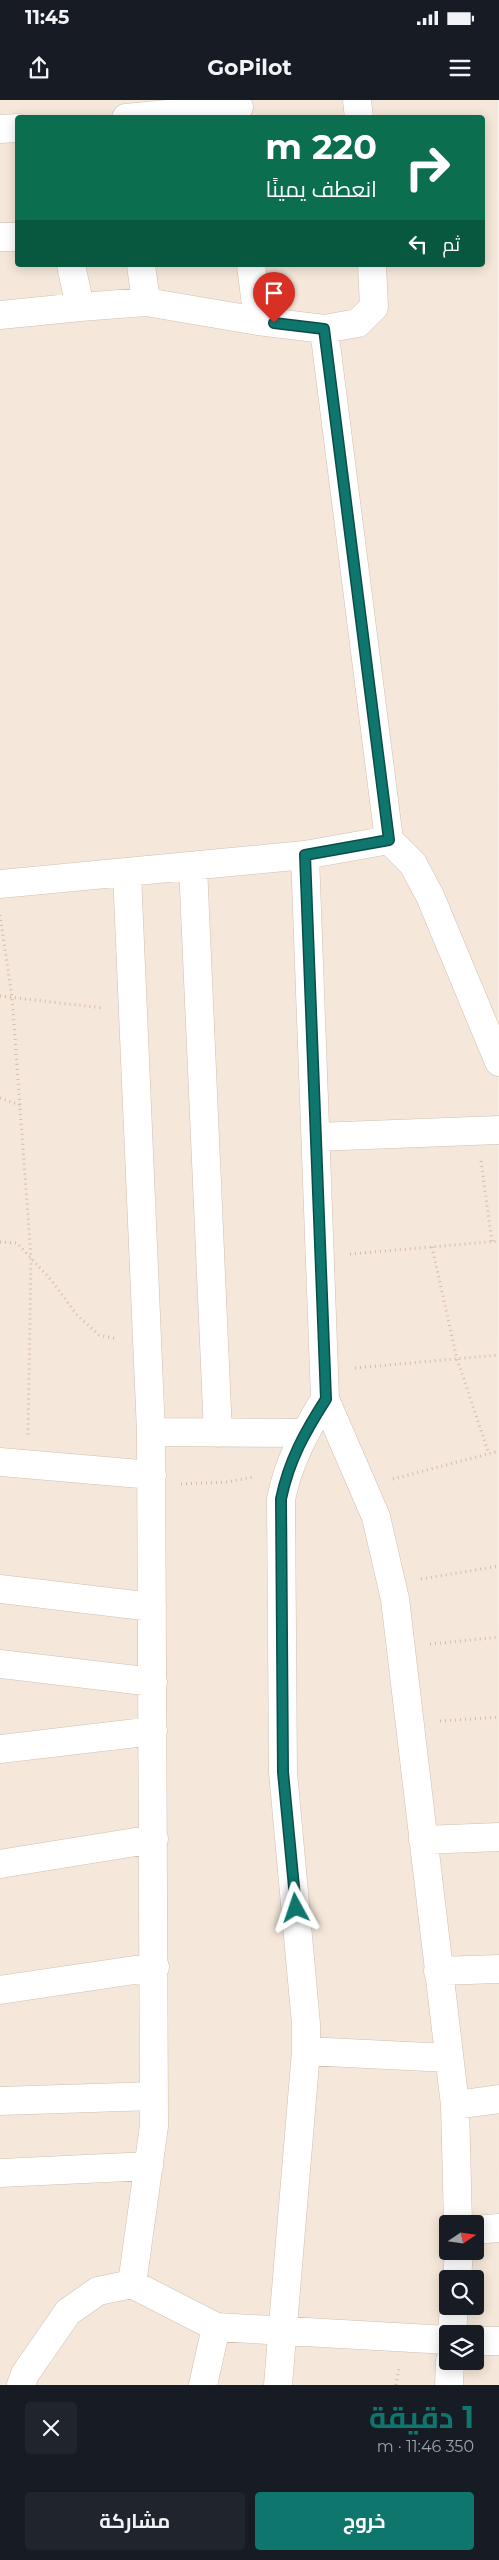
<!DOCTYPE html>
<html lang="ar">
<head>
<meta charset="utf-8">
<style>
	:root { --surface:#171b24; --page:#20242c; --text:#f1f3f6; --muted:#9ea1a6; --accent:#0f766e }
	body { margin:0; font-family:Montserrat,Cairo,sans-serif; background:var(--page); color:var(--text); direction:rtl; height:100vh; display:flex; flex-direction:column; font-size:19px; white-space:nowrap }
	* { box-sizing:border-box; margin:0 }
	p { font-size:16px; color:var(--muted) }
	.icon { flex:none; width:28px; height:28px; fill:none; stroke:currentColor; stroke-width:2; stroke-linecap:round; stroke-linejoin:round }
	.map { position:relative; height:2285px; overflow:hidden; direction:ltr }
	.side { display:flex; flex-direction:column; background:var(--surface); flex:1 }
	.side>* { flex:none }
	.guide { position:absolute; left:15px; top:15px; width:470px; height:152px; border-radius:5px; box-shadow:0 2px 12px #0003; direction:rtl; background:#0b6e4f; color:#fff; overflow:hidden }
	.needle { width:32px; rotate:77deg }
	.tools { position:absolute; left:439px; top:2115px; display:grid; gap:10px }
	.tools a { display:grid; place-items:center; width:45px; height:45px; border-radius:5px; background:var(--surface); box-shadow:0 2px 12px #0003; font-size:25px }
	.pin { position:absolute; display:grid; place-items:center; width:42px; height:42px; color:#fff; margin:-51px -21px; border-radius:50% 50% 50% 0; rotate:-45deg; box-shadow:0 0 5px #0007 }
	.pin .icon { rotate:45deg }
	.me { position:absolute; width:55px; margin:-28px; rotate:355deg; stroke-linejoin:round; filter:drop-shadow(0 0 4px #0008) }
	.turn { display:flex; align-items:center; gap:18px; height:105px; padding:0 25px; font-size:22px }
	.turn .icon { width:65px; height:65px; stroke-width:2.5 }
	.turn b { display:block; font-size:35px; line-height:42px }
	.then { display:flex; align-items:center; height:48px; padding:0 25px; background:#0003; gap:10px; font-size:19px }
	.round { display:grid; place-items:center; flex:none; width:52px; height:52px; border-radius:5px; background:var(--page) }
	.overview { display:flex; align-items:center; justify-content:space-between; height:85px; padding:0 25px }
	h1 { font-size:30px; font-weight:700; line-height:38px; color:var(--accent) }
	.button { display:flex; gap:10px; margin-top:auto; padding:10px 25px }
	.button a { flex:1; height:58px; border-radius:5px; background:var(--accent); color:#fff; font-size:20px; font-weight:700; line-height:58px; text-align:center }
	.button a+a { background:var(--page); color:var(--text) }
	.status { display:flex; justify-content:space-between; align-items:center; height:35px; padding:0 25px; background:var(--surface); direction:ltr }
	.status svg { height:14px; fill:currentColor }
	header { display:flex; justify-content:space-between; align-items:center; height:65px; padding:0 25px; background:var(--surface); font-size:22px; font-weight:700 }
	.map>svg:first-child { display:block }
	.residential { fill:#f5e8da; fill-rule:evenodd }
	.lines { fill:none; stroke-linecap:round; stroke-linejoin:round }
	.street-casing { stroke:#d1beb0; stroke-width:29 }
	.path { stroke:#d9b8a5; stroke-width:3; stroke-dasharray:1 4; stroke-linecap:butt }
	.street { stroke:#fff; stroke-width:28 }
	.route-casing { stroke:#0a4d48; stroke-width:12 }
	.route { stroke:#0f766e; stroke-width:9 }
</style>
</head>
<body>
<div class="status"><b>11:45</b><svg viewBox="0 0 49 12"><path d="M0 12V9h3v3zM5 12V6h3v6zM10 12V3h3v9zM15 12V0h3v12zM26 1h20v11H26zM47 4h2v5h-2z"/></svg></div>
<header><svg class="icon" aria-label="menu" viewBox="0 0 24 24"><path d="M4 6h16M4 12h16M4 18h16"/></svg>GoPilot<svg class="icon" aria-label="share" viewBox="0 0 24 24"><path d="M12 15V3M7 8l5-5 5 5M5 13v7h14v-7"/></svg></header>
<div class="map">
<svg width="499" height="2285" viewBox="0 0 499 2285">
	<rect width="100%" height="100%" fill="#fdf6ec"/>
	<path class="residential" d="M0 0H498L499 2285H0ZM18 18H482V165H18ZM448 2124H475V2151H448ZM448 2179H475V2206H448ZM448 2234H475V2261H448Z"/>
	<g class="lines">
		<g class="street-casing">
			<path id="street" d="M357 0 359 18
				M126 18 239 7
				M0 29 18 28
				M0 137H18
				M141 165 146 202 258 221
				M251 165 258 221 324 229 358 223 374 207 372 165
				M80 207 146 202
				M0 215 80 207 71 165
				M389 740 413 764 430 796 499 962
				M305 755 325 1299 376 1417 395 1499 455 2005 458 2124
				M193 766 218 1333
				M127 773 151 1332 305 1333
				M0 784 305 755 389 740 324 229
				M316 1037 499 1030
				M151 1332 154 2026 132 2184 216 2227 448 2240
				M0 1362 152 1375
				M0 1489 152 1507
				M0 1564 153 1582
				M0 1649 153 1631
				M423 1740 499 1737
				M0 1764 154 1739
				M438 1871 499 1869
				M0 1890 155 1867
				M306 1951 448 1958
				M0 2001 154 1996
				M455 2005 499 1999
				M0 2073 149 2066
				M475 2130 499 2128
				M457 2179 459 2151
				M452 2234 454 2206
				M475 2241H499
				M21 2285 25 2274 68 2212 98 2191 132 2184
				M203 2285 216 2227
				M278 2285 306 1951V1924L283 1672 281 1399C289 1360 305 1332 325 1299
				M449 2285 450 2261"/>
		</g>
		<path class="path" d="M0 815 12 897 31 1158 28 1335
			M0 896 103 908
			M0 998 20 1005
			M481 1061 492 1142
			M0 1142 17 1143 52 1181 77 1215 99 1235 117 1239
			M432 1147 457 1259 489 1354
			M350 1154 499 1141
			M355 1268 499 1255
			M393 1379 499 1351
			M181 1384 227 1382 254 1377
			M421 1479 499 1466
			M430 1544 499 1537
			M440 1621 499 1617
			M396 2285 399 2268"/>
		<use href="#street" class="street"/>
	</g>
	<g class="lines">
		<g class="route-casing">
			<path id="route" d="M274 223 324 229 389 740 305 755 326 1299C305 1332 289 1360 281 1399L283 1672 296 1808"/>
		</g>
		<use href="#route" class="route"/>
	</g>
</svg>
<div class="tools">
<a><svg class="needle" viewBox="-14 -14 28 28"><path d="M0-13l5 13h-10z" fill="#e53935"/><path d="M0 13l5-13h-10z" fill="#9ea1a6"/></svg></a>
<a><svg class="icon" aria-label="search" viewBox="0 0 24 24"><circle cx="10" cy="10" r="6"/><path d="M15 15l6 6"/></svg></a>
<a><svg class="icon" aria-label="layers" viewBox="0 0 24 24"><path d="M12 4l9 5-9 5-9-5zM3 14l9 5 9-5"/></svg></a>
</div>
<div class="pin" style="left:274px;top:223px;background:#d93025"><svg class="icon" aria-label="arrive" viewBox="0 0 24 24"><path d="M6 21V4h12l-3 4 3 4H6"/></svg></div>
<svg class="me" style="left:296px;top:1808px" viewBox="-20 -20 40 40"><path d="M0-17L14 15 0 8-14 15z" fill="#0f766e" stroke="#fff" stroke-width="4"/></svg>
<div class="guide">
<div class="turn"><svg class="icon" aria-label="right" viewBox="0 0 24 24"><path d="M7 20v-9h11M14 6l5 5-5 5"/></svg><div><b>220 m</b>انعطف يمينًا</div></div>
<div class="then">ثم<svg class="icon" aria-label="left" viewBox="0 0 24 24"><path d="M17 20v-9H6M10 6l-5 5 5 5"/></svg></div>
</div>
</div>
<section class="side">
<div class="overview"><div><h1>1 دقيقة</h1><p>350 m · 11:46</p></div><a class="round"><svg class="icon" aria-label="close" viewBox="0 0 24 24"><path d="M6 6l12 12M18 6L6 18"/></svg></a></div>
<div class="button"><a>خروج</a><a>مشاركة</a></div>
</section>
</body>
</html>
